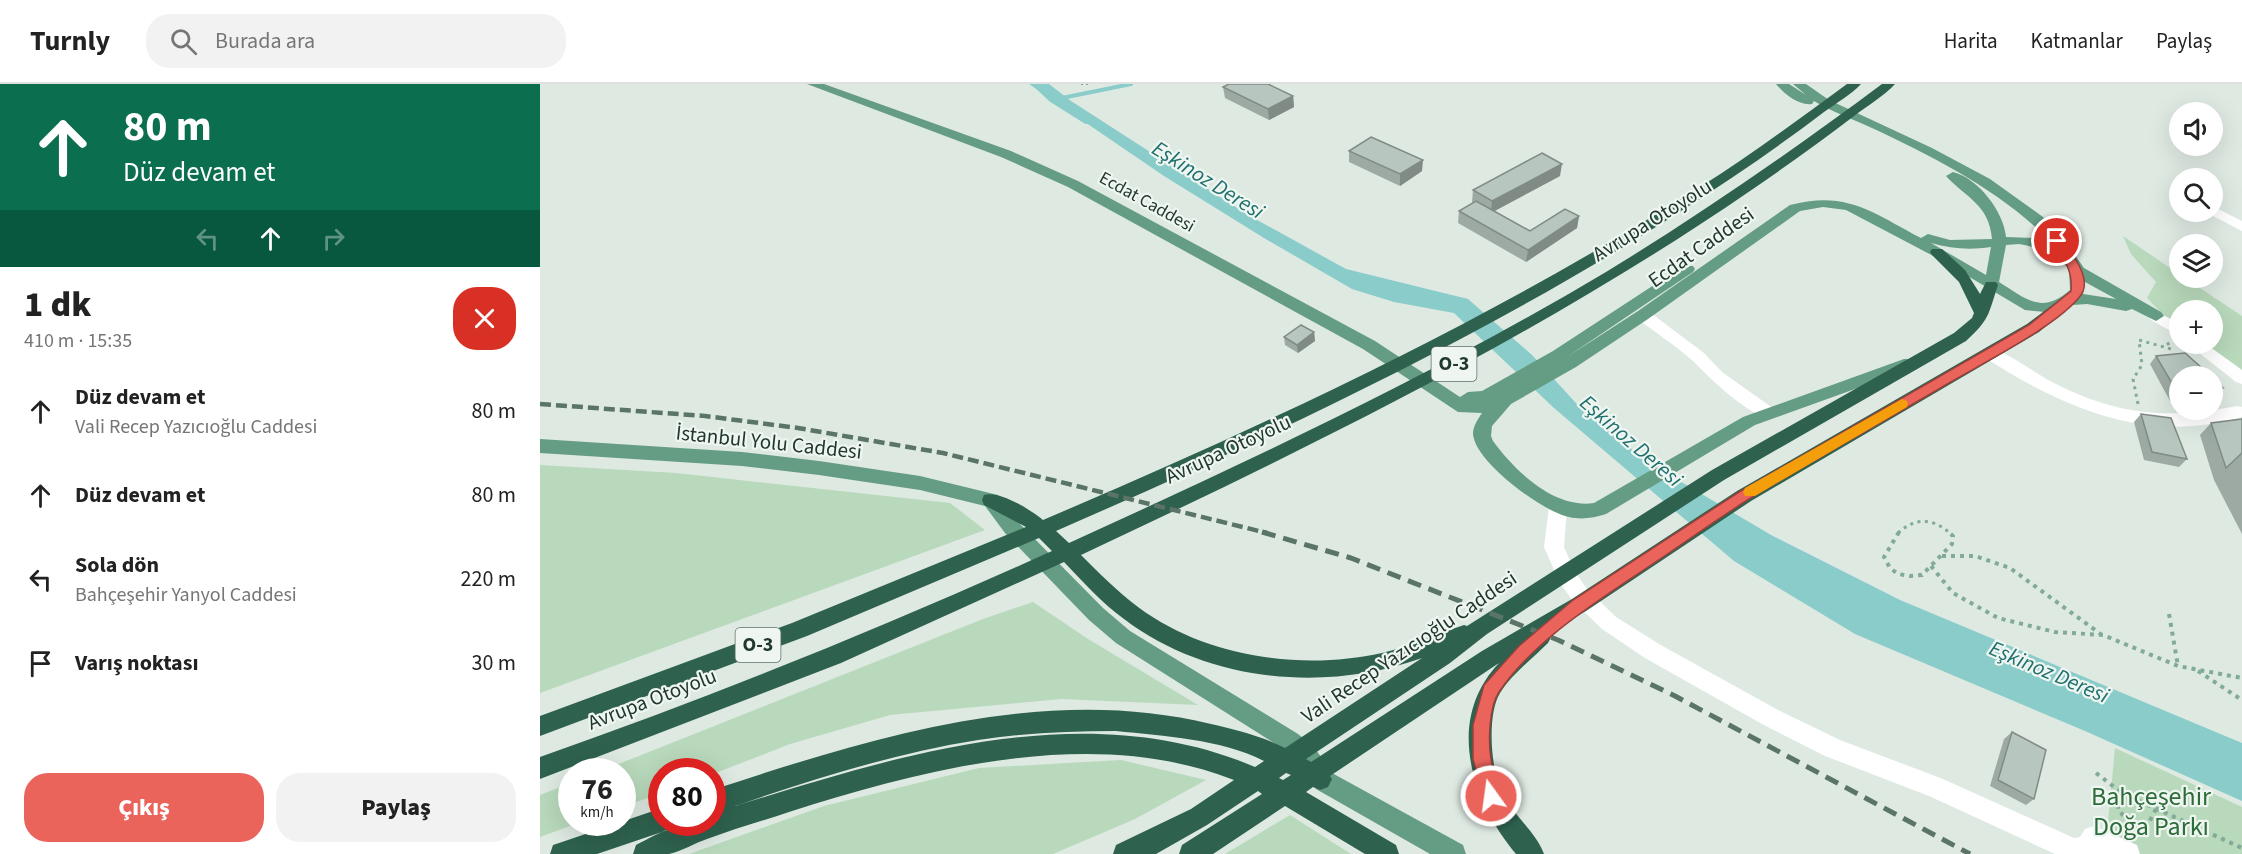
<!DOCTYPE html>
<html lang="tr">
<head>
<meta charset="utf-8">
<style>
	:root { --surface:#fff; --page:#f2f2f2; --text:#222; --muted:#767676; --line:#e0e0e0; --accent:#ea645c }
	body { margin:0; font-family:"Source Sans 3",sans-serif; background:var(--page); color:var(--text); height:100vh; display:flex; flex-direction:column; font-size:22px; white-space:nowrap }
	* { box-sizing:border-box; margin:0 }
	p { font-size:20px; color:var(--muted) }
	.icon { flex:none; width:33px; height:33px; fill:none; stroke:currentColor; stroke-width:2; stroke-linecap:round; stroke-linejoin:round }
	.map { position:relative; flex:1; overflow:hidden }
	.panel { display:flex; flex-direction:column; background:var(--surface); width:540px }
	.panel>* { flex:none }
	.banner { background:#0b6e4f; color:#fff; overflow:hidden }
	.buttons { position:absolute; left:1629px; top:18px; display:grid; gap:12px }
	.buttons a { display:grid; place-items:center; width:54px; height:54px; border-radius:50%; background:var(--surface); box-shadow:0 6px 24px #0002; font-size:30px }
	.speed { position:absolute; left:18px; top:674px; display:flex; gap:12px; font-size:30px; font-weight:700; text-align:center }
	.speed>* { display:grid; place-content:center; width:78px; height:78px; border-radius:50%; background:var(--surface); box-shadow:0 6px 24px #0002; line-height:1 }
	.speed small { font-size:15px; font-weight:400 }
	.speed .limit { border:9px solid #d22; background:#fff; color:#111 }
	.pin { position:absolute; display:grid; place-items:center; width:51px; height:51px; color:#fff; margin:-26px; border:3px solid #fff; border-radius:50%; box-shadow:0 2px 6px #0007 }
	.me { position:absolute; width:66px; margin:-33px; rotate:346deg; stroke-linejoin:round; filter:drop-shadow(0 0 4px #0008) }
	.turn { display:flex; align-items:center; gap:21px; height:126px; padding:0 24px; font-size:27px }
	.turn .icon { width:78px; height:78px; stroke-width:2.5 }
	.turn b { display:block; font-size:42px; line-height:51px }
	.lanes { display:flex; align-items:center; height:57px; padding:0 24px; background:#0003; justify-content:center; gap:30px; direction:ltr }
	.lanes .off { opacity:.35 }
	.round { display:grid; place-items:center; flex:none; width:63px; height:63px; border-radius:24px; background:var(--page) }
	.overview { display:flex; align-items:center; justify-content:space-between; height:102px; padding:0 24px }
	h1 { font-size:36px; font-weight:800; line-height:45px }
	.cta { display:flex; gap:12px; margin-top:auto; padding:12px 24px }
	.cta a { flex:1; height:69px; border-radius:24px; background:var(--accent); color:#fff; font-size:24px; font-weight:800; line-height:69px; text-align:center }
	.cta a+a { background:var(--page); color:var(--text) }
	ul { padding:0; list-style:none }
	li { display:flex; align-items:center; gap:18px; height:84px; padding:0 24px }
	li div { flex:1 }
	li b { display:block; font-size:22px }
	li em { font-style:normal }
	header { display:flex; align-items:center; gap:36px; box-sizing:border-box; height:84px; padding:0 30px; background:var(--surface); border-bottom:2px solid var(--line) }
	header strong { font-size:28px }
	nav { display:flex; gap:33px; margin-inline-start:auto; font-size:21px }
	.search { width:420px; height:54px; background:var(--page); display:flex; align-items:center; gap:15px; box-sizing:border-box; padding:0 21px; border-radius:24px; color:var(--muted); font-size:22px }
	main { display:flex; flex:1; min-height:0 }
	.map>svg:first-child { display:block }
	.green { fill:#b8d9bb }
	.water { fill:#89ccca }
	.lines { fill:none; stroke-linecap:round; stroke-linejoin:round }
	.stream { stroke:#89ccca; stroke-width:4 }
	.path-far2 { stroke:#81ab96; stroke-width:2; stroke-dasharray:2 3; stroke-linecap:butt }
	.path-far1 { stroke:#81ab96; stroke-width:3; stroke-dasharray:3 4.5; stroke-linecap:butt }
	.path { stroke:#81ab96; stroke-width:4; stroke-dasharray:4 5; stroke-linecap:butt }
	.minor { fill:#fff; fill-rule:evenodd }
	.major { fill:#659c84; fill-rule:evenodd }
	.highway { fill:#2e624e; fill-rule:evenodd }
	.rail-far1 { stroke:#5b7468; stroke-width:4.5; stroke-dasharray:11 5; stroke-linecap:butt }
	.rail { stroke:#5b7468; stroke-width:5; stroke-dasharray:14 8; stroke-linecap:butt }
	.wall { fill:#9daaa3 }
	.shaded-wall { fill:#808b85 }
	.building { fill:#b7c6be; stroke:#808b85; stroke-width:1.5 }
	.route { fill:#ea645c; stroke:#98413c; stroke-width:1.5 }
	.slow { fill:#f59e0b }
	.labels { text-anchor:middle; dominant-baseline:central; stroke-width:4.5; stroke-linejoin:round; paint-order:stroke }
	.far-street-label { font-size:18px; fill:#21382d; stroke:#eff6f1 }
	.shield { fill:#eff6f1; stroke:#5f7168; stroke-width:1.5 }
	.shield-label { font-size:20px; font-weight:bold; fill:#21382d }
	.street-label { font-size:21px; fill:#21382d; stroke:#eff6f1 }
	.water-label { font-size:22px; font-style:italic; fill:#1f706e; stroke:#eff6f1 }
	.near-park-label { font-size:26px; fill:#2e6c3a; stroke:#eff6f1 }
</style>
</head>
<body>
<header>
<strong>Turnly</strong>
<div class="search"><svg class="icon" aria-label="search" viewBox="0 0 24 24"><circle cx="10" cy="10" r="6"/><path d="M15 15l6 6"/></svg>Burada ara</div>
<nav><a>Harita</a><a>Katmanlar</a><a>Paylaş</a></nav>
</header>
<main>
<section class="panel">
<div class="banner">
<div class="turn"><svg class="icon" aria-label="ahead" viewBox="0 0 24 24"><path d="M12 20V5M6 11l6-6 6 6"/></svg><div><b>80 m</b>Düz devam et</div></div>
<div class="lanes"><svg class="icon off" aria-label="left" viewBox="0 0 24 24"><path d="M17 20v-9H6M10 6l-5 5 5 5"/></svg><svg class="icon" aria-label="ahead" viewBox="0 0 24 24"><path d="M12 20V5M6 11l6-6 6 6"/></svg><svg class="icon off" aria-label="right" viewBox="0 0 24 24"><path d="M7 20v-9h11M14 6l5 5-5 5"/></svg></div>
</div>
<div class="overview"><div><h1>1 dk</h1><p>410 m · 15:35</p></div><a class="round" style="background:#d93025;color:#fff"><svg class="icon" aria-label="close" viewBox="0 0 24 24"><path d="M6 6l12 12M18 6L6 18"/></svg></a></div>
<ul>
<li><svg class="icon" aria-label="ahead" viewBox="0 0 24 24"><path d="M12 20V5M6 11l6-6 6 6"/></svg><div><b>Düz devam et</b><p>Vali Recep Yazıcıoğlu Caddesi</p></div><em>80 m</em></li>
<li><svg class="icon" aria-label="ahead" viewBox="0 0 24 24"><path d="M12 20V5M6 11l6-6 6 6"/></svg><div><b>Düz devam et</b></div><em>80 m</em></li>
<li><svg class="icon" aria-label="left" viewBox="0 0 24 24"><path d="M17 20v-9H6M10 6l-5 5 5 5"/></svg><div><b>Sola dön</b><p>Bahçeşehir Yanyol Caddesi</p></div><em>220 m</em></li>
<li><svg class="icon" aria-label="arrive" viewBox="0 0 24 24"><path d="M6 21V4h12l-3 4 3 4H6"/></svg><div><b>Varış noktası</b></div><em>30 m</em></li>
</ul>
<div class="cta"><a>Çıkış</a><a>Paylaş</a></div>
</section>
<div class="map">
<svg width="1702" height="770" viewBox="0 0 1702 770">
	<rect width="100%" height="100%" fill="#dee9e2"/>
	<path class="green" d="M1583 152 1639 190 1640 194H1645L1702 232V294L1656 260H1672V226H1640L1639 247 1607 214 1616 198 1591 170Z
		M0 381 136 389 410 419 445 446 0 609Z
		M493 518 548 555 658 621 521 615 350 631 250 660 173 690 172 687H122L121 709 83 723 82 687H61L443 535Z
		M1575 664 1702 723V770H1565Z
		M581 676 666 696 595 735 513 770H149L284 722 439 684Z
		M31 699 32 738H41L0 753V711Z
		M750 731 811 770H685Z"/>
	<path class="water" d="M489 0H509L531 17 708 131 806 185 928 215 992 271 1045 329 1111 380 1231 451 1360 516 1702 659V717L1545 647 1315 550 1194 477 1014 324 914 229 854 218 812 205 724 154 624 92Z"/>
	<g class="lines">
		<path class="stream" d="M494 0 511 16 546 38
			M522 14 591 0"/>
		<path class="path-far2" d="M541 0H548"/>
		<path class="path-far1" d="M1598 320 1593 295 1602 281 1599 256 1631 265 1626 256
			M1358 449C1376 433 1392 434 1410 449"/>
		<path class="path" d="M1359 448 1344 473 1350 484 1358 490 1370 492 1382 491 1412 460 1413 452 1408 448
			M1402 472H1435L1470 484 1562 551
			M1391 482 1413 509 1458 534 1515 548 1563 551 1638 582 1702 594
			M1629 530 1638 582
			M1658 587 1702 616
			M1556 689 1582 709
			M1616 725 1608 740 1600 742 1587 735 1578 726V715L1582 709 1702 764"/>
		<path class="minor" d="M1672 122 1702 137V147L1667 129 1672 128Z
			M1103 226 1108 227 1164 269 1182 288 1234 325 1237 329 1234 333C1214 339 1167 291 1153 277 1136 262 1116 249 1098 235L1095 231 1098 227Z
			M1616 227 1640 240V252L1611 236 1608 232Z
			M1648 260H1666L1702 286V300L1696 298Z
			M1450 264C1469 269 1492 287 1510 297 1575 331 1626 336 1697 322L1702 323V333C1607 361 1523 324 1444 273L1442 269 1444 265Z
			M1018 416 1025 418 1027 423 1024 463 1035 488 1047 505 1076 533 1119 560 1238 626 1300 656 1403 695 1534 754 1540 753 1545 745 1554 742 1597 761 1600 770H1515L1389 712 1285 672 1222 640 1105 574 1062 545 1033 517 1020 499 1004 463 1009 423 1011 418Z"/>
		<path class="major" d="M267 0H284L471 67 538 97 835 257 920 313 928 308 942 307 1013 267 1143 182H1153L1155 185 1153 188 1027 273 1098 227 1250 121C1307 106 1333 129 1381 154L1388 150 1410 156 1452 155C1449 120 1426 114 1406 92L1413 88C1438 94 1464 128 1466 153L1496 154 1514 161C1463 108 1398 75 1332 44 1313 35 1292 28 1274 17L1272 20C1259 22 1244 10 1236 0H1249L1266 11 1253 0H1266L1289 16 1392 64 1450 95 1503 133 1524 155 1544 184 1621 228 1624 232 1616 237 1592 225 1586 227 1547 220 1533 221 1515 229 1485 226 1399 175 1306 126 1283 123 1260 127 1108 235 1036 283 971 320 952 342 951 352 953 357C975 387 1014 425 1054 419L1203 333 1364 275H1376L1378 279 1376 283 1215 341 1066 430C1054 434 1041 436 1029 433 1003 428 935 378 933 350 933 342 938 335 942 329L918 328 823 265 528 103 461 73ZM1391 159C1412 165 1430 166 1451 163L1446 191ZM1479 160C1499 163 1512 172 1529 184L1530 206C1501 231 1487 215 1459 198L1466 161ZM1545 198 1576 215 1543 210Z
			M0 355 202 368 279 377 380 392 458 411 479 439 563 524 590 547 758 650 774 663 792 689 923 761 926 770H890L776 705 758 679 742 664 576 559 549 536 465 449 445 422 380 406 279 391 202 382 0 369Z"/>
		<path class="highway" d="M1307 0H1321C1311 11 1296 19 1284 28 1254 51 1224 72 1193 93 986 233 745 347 516 447L529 459C711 376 893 291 1066 188 1161 130 1252 67 1342 0H1355C1344 12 1327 22 1314 32 1280 58 1245 83 1210 107 1000 251 771 363 541 471 559 489 577 507 598 523 665 573 761 587 842 569 870 562 897 550 924 541L927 542 1172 386 1414 249 1432 234 1434 229 1419 198 1392 171 1390 168 1392 165H1402L1425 186 1440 210 1446 198H1456L1458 201C1448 231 1450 235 1426 257L1184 396 947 550 910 579 766 675 771 678 942 567 1032 515 1197 407 1487 240 1523 213H1533L1536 216 1533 219 1499 248 1211 417 1046 527 1009 549 1011 553 1008 559C992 575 972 590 960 609 946 632 951 691 964 713 976 733 996 749 1004 770H976C931 716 905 636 959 579L790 692 792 695 788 703 780 706 773 703 766 708 856 761 859 770H825L745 722 673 770H639L642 761 722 710 718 707 667 741 616 770H573L576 761 651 725 694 696C554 641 387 684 249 728 222 737 194 745 167 755 155 759 142 767 129 770 118 770 104 770 93 770L96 761C125 746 139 738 172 738V706C331 654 504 599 671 640 697 646 721 652 745 664L882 574C785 609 667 598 584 535 562 519 543 498 524 478L301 579 0 695V673C174 612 344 543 512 467L499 454 267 552 0 652V632L252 539 486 443 444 421 442 416 444 411C459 406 491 426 503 436 728 340 953 235 1160 103 1211 71 1259 35 1307 0ZM576 647C624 652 681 655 724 677L715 683C546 611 360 671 195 722 274 695 355 669 438 656 484 649 530 647 576 647ZM746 689 751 691 743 696 739 694Z
			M122 724V738H133L130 744 122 748 57 770H10L13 761 22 758Z"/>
		<path class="rail-far1" d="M0 320 165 332 258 344 403 369 727 449"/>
		<path class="rail" d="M722 448 811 474 1018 556 1135 612 1430 770"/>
	</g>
	<path class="wall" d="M683 3 753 12 754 23 729 36 685 14Z
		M809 67 882 87 860 102 809 78Z
		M1020 92 954 127 990 147 1039 132 1037 144 986 178 918 139 919 127 933 119 932 118 933 106Z
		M774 248 775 257 758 269 745 261 744 253Z
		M1616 272 1640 292V316L1630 317 1610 280Z
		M1672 294 1683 304 1676 313H1672Z
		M1601 330 1647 375 1639 383 1604 376 1594 338Z
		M1702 335V450L1674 396 1660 351 1671 339Z
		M1472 648 1494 715 1486 721 1450 702 1464 655Z"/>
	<path class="shaded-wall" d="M753 12 754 23 729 36 728 25Z
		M883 76 882 87 860 102V90Z
		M1022 80 1020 92 951 129 952 117Z
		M1039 132 1037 144 986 178 988 166Z
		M774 248 775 257 758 269 757 261Z"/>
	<path class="building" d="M689 0H728L753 12 728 25 683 3Z
		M831 53 883 76 860 90 809 67Z
		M1002 69 1022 80 952 117 933 106Z
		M936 117 990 147 1025 125 1039 132 988 166 919 127Z
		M761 241 774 248 757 261 744 253Z
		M1645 269 1671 292H1640V308H1637L1616 272Z
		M1672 294 1683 304 1672 305Z
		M1601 330 1631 334 1647 375 1612 368Z
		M1702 335V369L1686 384 1671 339Z
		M1472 648 1506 666 1494 715 1458 696Z"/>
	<path class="route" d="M1517 153 1521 154C1530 167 1553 194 1541 211 1519 241 1443 279 1409 299 1343 338 1275 375 1209 415 1176 436 1144 459 1111 481 1059 516 995 555 959 608 949 623 948 658 951 675 953 689 963 706 958 719L951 721 945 719 933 675V641L944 601 979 562 1033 516 1199 408 1489 241 1531 207C1533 185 1523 174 1511 157Z"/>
	<path class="slow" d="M1362 315 1367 317 1368 320 1367 323 1215 412H1205L1203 408 1205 404Z"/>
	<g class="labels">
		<g class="far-street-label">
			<text transform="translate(607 118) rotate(29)">Ecdat Caddesi</text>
		</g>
		<g class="shield">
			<rect x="891.5" y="263" width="45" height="34" rx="4.5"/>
			<rect x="195.5" y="544" width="45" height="34" rx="4.5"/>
		</g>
		<g class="shield-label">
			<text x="914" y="280">O-3</text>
			<text x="218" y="561">O-3</text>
		</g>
		<g class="street-label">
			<text transform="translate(1112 136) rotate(-32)">Avrupa Otoyolu</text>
			<text transform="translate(1161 163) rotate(-35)">Ecdat Caddesi</text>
			<text transform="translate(229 358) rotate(6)">İstanbul Yolu Caddesi</text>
			<text transform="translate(688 365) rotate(-25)">Avrupa Otoyolu</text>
			<text transform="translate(869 563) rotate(-34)">Vali Recep Yazıcıoğlu Caddesi</text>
			<text transform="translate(112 615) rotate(-21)">Avrupa Otoyolu</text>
		</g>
		<g class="water-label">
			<text transform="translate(668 96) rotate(32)">Eşkinoz Deresi</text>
			<text transform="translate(1091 357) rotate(41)">Eşkinoz Deresi</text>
			<text transform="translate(1509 588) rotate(23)">Eşkinoz Deresi</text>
		</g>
		<g class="near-park-label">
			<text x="1611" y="712">Bahçeşehir<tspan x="1611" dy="30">Doğa Parkı</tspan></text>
		</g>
	</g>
</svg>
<div class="buttons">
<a><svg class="icon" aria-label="sound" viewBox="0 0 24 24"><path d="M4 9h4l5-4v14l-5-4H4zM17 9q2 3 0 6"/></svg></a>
<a><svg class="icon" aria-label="search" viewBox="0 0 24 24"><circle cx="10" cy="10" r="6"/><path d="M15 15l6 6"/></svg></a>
<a><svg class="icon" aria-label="layers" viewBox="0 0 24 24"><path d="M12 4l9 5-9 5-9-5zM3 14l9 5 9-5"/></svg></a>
<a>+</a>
<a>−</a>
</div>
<div class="speed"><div>76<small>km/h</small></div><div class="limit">80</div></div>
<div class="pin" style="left:1517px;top:157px;background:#d93025"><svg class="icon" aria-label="arrive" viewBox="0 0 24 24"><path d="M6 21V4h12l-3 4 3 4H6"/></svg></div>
<svg class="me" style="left:951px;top:712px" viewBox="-20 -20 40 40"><circle r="17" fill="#ea645c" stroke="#fff" stroke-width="3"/><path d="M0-11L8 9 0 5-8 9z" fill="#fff"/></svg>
</div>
</main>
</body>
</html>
